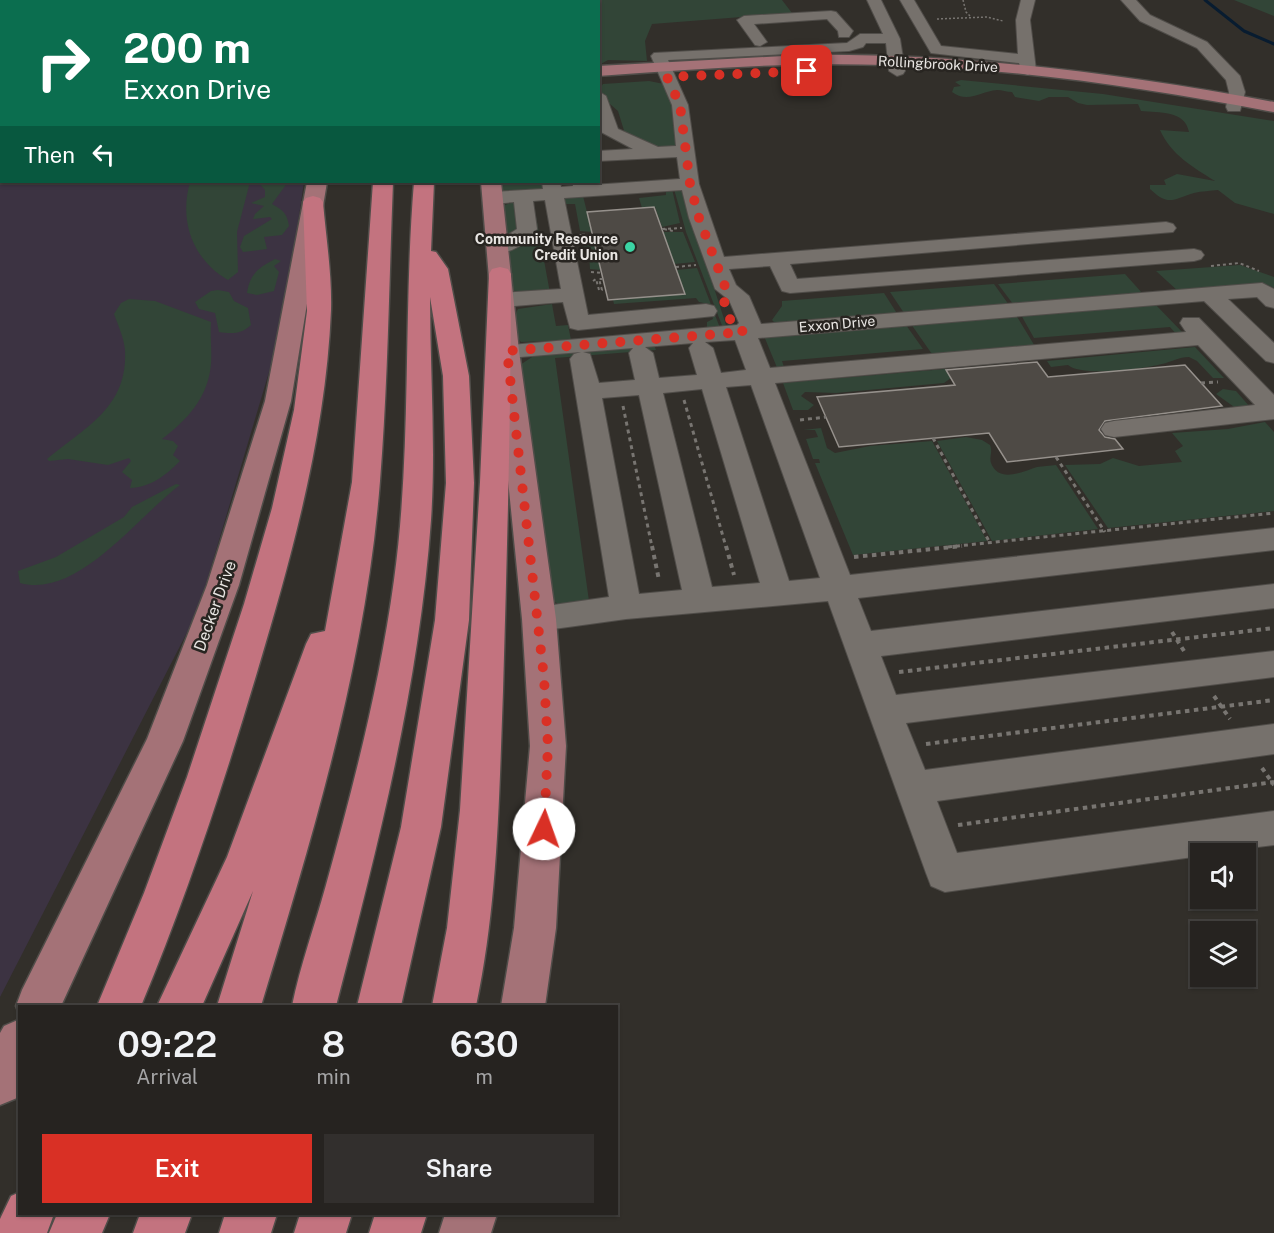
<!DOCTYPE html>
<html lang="en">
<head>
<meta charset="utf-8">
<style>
	:root { --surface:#262320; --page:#322f2d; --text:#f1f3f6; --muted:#a4a4a5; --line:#42403e; --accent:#d93025 }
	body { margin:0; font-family:"Public Sans",sans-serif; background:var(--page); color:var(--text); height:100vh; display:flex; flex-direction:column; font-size:22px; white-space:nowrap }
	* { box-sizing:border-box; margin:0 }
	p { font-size:20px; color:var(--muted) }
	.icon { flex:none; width:33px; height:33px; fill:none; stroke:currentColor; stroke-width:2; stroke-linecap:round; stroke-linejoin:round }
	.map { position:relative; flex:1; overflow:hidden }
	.panel { position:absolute; left:18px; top:1005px; width:600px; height:210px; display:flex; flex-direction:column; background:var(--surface); border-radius:0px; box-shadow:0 2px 4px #0004,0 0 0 2px var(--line) }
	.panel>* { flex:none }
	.banner { position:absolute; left:0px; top:0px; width:600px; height:183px; box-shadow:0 2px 4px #0004,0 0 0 2px var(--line); background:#0b6e4f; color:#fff; overflow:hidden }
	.fabs { position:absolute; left:1190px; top:843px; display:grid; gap:12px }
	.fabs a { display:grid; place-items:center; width:66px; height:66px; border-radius:0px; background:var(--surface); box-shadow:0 2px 4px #0004,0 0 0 2px var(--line); font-size:30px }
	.pin { position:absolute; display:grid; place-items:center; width:51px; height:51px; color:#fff; margin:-26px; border-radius:12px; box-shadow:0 3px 9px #0006 }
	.me { position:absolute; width:66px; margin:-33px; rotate:3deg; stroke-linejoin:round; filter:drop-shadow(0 0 4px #0008) }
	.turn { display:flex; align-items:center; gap:21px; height:126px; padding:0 24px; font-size:27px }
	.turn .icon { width:78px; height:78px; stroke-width:2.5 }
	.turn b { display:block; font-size:42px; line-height:51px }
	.then { display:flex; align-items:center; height:57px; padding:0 24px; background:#0003; gap:12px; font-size:22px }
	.eta { display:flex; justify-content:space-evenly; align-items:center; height:102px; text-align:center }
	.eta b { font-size:36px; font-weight:600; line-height:42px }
	.primary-button { display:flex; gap:12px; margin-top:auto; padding:12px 24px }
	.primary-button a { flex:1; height:69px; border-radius:0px; background:var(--accent); color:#fff; font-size:24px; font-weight:600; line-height:69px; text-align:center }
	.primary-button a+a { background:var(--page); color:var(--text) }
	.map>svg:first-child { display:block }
	.industrial { fill:#3c3342 }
	.green { fill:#324537 }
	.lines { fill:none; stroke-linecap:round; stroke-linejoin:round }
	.stream { stroke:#081c30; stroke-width:3 }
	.building { fill:#4e4a45; stroke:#96918c; stroke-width:1.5 }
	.minor-casing { stroke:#504d49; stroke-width:2 }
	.major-casing { stroke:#504d49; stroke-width:3 }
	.highway-casing { stroke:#504d49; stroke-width:3 }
	.path-far3 { stroke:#787571; stroke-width:1.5; stroke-dasharray:2 2; stroke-linecap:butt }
	.path-far2 { stroke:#787571; stroke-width:2; stroke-dasharray:3 3; stroke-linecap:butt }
	.path-far1 { stroke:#787571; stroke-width:3; stroke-dasharray:4 4; stroke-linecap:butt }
	.path { stroke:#787571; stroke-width:4; stroke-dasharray:4.5 4.5; stroke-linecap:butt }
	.minor { fill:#76716c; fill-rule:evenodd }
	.major { fill:#a47277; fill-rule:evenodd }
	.highway { fill:#c3737f; fill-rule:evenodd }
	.route { stroke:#d93025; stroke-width:10; stroke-dasharray:0 18 }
	.poi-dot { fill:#3bd4a4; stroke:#282521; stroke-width:2 }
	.labels { text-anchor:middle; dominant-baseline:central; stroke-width:5; stroke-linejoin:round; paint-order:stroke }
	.far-street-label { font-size:14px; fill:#e9e6e3; stroke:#282521 }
	.far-poi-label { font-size:14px; font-weight:bold; fill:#e9e6e3; stroke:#282521; text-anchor:end }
	.street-label { font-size:16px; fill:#e9e6e3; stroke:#282521 }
</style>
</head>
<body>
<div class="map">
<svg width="1274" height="1233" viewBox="0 0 1274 1233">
	<rect width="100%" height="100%" fill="#322f2a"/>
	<path class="industrial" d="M0 0H340L2 2V182H304L283 325 198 611 0 997Z"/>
	<path class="green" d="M485 0H782L792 13 652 24 645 41 647 61 608 60 599 65 598 2Z
		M1234 0H1274V16Z
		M961 80 1103 94 1274 121V214L1235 203 1218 190C1210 191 1202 191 1194 193 1173 199 1169 207 1150 189V185H1166L1164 180 1177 174 1215 181C1193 167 1171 155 1160 130L1189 132C1185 110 1159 113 1141 111L1138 104 1087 105 1078 103 1068 97H1049L1039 101 1015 97 1012 92C1007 92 1002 90 997 90 981 91 968 104 952 92L954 87 961 86 955 82Z
		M649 81 664 84 672 101 678 147 658 149 626 137 618 111 603 98 600 88 603 84Z
		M190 182H250L237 232 238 272 228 280C192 259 179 221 190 182Z
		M258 182H288L272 204C283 210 287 213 289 226L282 235 264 237 267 249 243 252 240 247 244 236 272 219 270 217 253 219 255 214 264 206 251 203 265 197V190Z
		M498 182H544L546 191 504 193 499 190Z
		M672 189 680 223 662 227 655 207 642 208 639 198 666 195V190Z
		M674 189 683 192 726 325 723 328 686 232Z
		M583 196 592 232 580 231 575 204H563L564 197Z
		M533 200 550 293 519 294 512 290 507 254Z
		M517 201 523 228 509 236 506 234 502 206Z
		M663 232H683L695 262 674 264Z
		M586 236H593L601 270 590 269 589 255H584L581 239Z
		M275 259 281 261 274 266 279 272 274 291 257 295 247 293C250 274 258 268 275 259Z
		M1240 265 1274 277V288L1266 284 1178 291 1156 271Z
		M697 268 720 328 707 329V322L713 319 708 304 699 302 696 298 614 304 613 300 684 294 677 270Z
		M1125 274 1143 294 1013 304 998 284Z
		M994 284 1009 305 904 313 890 292Z
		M218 290 229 292 234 301 248 308 251 325C242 334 232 334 219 332L215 313 199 309 195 302 211 291Z
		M884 293 898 315 775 323 772 320 782 306V301Z
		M129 299 155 301 211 322C210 336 212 351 211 364 208 398 187 420 162 439L173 441 178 446 173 455 180 461C165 476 151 487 130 488L132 480 122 472 131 461 129 458 108 465 68 459 49 461 47 459C85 427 128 408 125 350 124 338 118 325 114 314L121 303Z
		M552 304 556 326 568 325 571 340 521 342C515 334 513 317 518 309Z
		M1155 304 1183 333 1177 335 1170 327 1034 338 1021 315Z
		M1016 315 1036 348 1025 346 940 353 934 357 911 324Z
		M906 325 923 349 782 361 785 370H778L764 336Z
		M654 345 656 350 555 358 589 601 558 604 551 599 520 365 535 355Z
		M1195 347 1224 378H1213L1197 361 1189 357C1179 357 1171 362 1162 364 1143 369 1081 377 1068 365L1051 367 1047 361Z
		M945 369 951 378 944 383 836 393 805 392 801 396 814 405 808 410H793L783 383Z
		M1223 389 1236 391 1250 407 1237 409 1216 394Z
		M1265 422 1274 432V511L1108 528 1065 465 1100 464 1113 458 1139 466 1182 462 1175 451 1183 446 1172 433 1228 429Z
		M821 428 827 448 835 453 870 446 932 441 987 541 853 555 815 463H820L819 459H813L806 439 818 437 815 430H803Z
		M966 437 982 440 990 445C993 452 989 457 991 463 999 484 1024 471 1037 467 1043 466 1050 466 1056 465L1098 529 992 541 937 441Z
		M176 484 180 485C137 517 78 599 20 583L18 571 56 557 124 517 132 507Z"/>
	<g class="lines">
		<path class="stream" d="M1205 0 1244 31 1274 44"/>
	</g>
	<path class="building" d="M654 207 685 294 608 300 587 212Z
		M1037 362 1048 377 1185 365 1222 406 1105 421 1099 430 1105 437 1115 439 1123 449 1007 462 989 433 839 447 817 397 955 385 946 370Z"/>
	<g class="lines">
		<g class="minor-casing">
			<path id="minor" d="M115 0H129L114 2Z
				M867 0H881L900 39 905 71 903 74 897 76 889 71 886 43H866L863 47 849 51 668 60 688 105 699 184 724 257 1166 222 1173 224 1176 228 1173 232 790 264 797 279 1194 249 1201 251 1204 255 1201 259 1194 261 790 293 782 291 770 266 729 269 736 285 749 296 761 324 1262 283 1274 289V308L1266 306 1257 297 1228 299 1274 343V363L1266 361 1204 301 758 338 770 368 1186 332 1180 323 1183 318H1199L1274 395V419L1114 437 1105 435 1101 429 1105 423 1114 421 1255 405 1198 345 775 383 850 575 1274 528V550L858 598 871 631 1274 584V608L881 656 896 695 1274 651V677L906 723 925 770 1274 724V754L937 801 957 853 1274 811V845L1200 854V856L945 892 931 886 926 873 828 601 626 619 539 631 528 628 523 619 528 610 539 607 609 597 570 359 574 354 581 352 507 358 499 356 495 351 499 346 737 325 739 323 729 300 715 289 689 218 682 190 564 198 588 315 706 304 714 306 717 311 714 316 578 330 570 328 563 302 502 307 494 305 491 300 494 295 502 293 561 289 545 200 533 201 537 229C528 243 507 257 490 252L487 248 517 229 514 202 493 204 483 198 493 192 543 189 542 182H560L561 187 573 186V182H591L592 185 680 179 677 157 598 161V151L633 149 601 132 598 123V91L606 96 618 129 658 147 676 146 672 105 651 56 654 53 847 43 860 34H883ZM735 340 746 370 721 373 713 348 705 342ZM693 343 689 348 697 375 659 378 653 353 645 347ZM633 348 629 353 635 380 599 383 590 354 583 352ZM751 385 820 578 789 581 726 387ZM702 389 760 583 712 587 663 393ZM639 395 682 590 639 594 602 398Z
				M900 0H914L941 46 1018 54 1016 20 1021 0H1035L1030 20 1036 70 1028 75 1022 73 1019 63 931 53Z
				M1121 0H1136L1150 15 1207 42 1240 76 1245 92 1240 111H1228L1226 107 1229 92 1226 80 1197 48 1140 21Z
				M831 11 836 12 853 31 849 37H839L838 31 827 19 754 24 767 42 760 46 755 45 737 20 744 16Z
				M0 49H2V59H0Z
				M0 93H2V103H0Z"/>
		</g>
		<g class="major-casing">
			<path id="major" d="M341 0H355L340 2Z
				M802 55C961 53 1118 73 1274 102V112C1146 88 1016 68 885 65 789 62 694 69 598 76V66Z
				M307 182H327L291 401 239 585 183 741 61 1006H20V1016L16 1006 22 990 147 739 207 585 265 401Z
				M481 182H501L519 351 556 619 566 746 556 928 545 1006H501L514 928 530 746 522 619 495 351Z
				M20 1019V1092L17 1098 0 1105V1033L4 1026Z
				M445 1214H497L491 1233H439Z"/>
		</g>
		<g class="highway-casing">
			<path id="highway" d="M389 0H403V2H389Z
				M421 0H435V2H421Z
				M464 0H478V2H464Z
				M373 182H393C389 281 388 382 380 481 366 661 313 835 261 1006H217L253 891 202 1006H157L227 857 306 644 311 634 325 631 352 482Z
				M414 182H434L431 251 436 252 448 269 469 376 474 483 469 620 441 827 401 1006H357L401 827 435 620 446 483 443 376 430 297C430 371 436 446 431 520 419 686 378 846 336 1006H292C300 966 315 925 326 885 354 784 380 683 394 580 412 450 403 314 414 182Z
				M313 196 320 198 323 202C326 238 332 274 331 310 326 432 293 552 258 669 224 783 187 896 141 1006H97L144 893 187 777 244 604 272 508 294 410 307 311 303 202 306 198Z
				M500 267 508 269 511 274C511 413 507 552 503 691 499 796 498 903 476 1006H432L447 928 460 810 480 482 489 274 492 269Z
				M20 1192V1214H54L47 1233H0V1219L11 1196Z
				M57 1214H110L102 1233H49Z
				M140 1214H192L185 1233H133Z
				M225 1214H277L271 1233H219Z
				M300 1214H352L346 1233H294Z
				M375 1214H427L421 1233H369Z"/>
		</g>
		<path class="path-far3" d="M963 0 966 12 971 17
			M937 19 987 17 1003 21"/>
		<path class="path-far2" d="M662 229 682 228
			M664 229 673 231 676 228
			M587 234V235H579Z
			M1211 266 1239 263 1259 271
			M676 267 696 265
			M591 272 602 273
			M593 281 596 279 599 290H602L599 279H603"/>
		<path class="path-far1" d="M1201 383 1218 382
			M684 400 726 547
			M623 406 652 547
			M800 420 826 417
			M933 438 990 543
			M1056 457 1105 532
			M948 547 1274 513"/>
		<path class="path" d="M652 546 659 580
			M726 546 734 575
			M854 557 962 546
			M1172 632 1184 651
			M899 672 1274 628
			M1214 696 1230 719
			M926 744 1274 700
			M1262 768 1274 785
			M958 825 1274 782"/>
		<use href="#minor" class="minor"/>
		<use href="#major" class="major"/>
		<use href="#highway" class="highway"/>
	</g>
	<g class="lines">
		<path class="route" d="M544 829 548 746 544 678 507 351 744 332 732 325 723 298 726 289 699 218 690 184 680 105 667 77 807 71"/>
	</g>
	<circle class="poi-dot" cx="630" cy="247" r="6"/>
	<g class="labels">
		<g class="far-street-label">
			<text transform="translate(938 64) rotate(3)">Rollingbrook Drive</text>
			<text transform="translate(837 324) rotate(-5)">Exxon Drive</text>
		</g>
		<g class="far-poi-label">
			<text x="618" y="239">Community Resource<tspan x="618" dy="16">Credit Union</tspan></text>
		</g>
		<g class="street-label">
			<text transform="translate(215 606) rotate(-70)">Decker Drive</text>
		</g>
	</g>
</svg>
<div class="fabs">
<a><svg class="icon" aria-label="sound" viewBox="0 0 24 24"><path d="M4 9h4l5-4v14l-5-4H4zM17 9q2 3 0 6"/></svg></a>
<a><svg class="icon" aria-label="layers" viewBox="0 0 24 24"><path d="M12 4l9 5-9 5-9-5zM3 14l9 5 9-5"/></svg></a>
</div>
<div class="pin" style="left:807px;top:71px;background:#d93025"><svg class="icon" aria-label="arrive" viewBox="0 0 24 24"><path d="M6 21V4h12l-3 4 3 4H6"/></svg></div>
<svg class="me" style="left:544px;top:829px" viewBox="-20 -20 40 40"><circle r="19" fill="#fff"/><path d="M0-13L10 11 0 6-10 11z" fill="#d93025"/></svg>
<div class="banner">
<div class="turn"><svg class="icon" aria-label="right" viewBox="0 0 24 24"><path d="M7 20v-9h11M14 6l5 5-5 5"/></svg><div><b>200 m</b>Exxon Drive</div></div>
<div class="then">Then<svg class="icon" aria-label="left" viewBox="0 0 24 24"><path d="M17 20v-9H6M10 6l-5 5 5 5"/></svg></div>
</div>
<section class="panel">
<div class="eta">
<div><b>09:22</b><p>Arrival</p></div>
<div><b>8</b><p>min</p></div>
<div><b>630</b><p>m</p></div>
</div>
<div class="primary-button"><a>Exit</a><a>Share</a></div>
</section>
</div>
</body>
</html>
